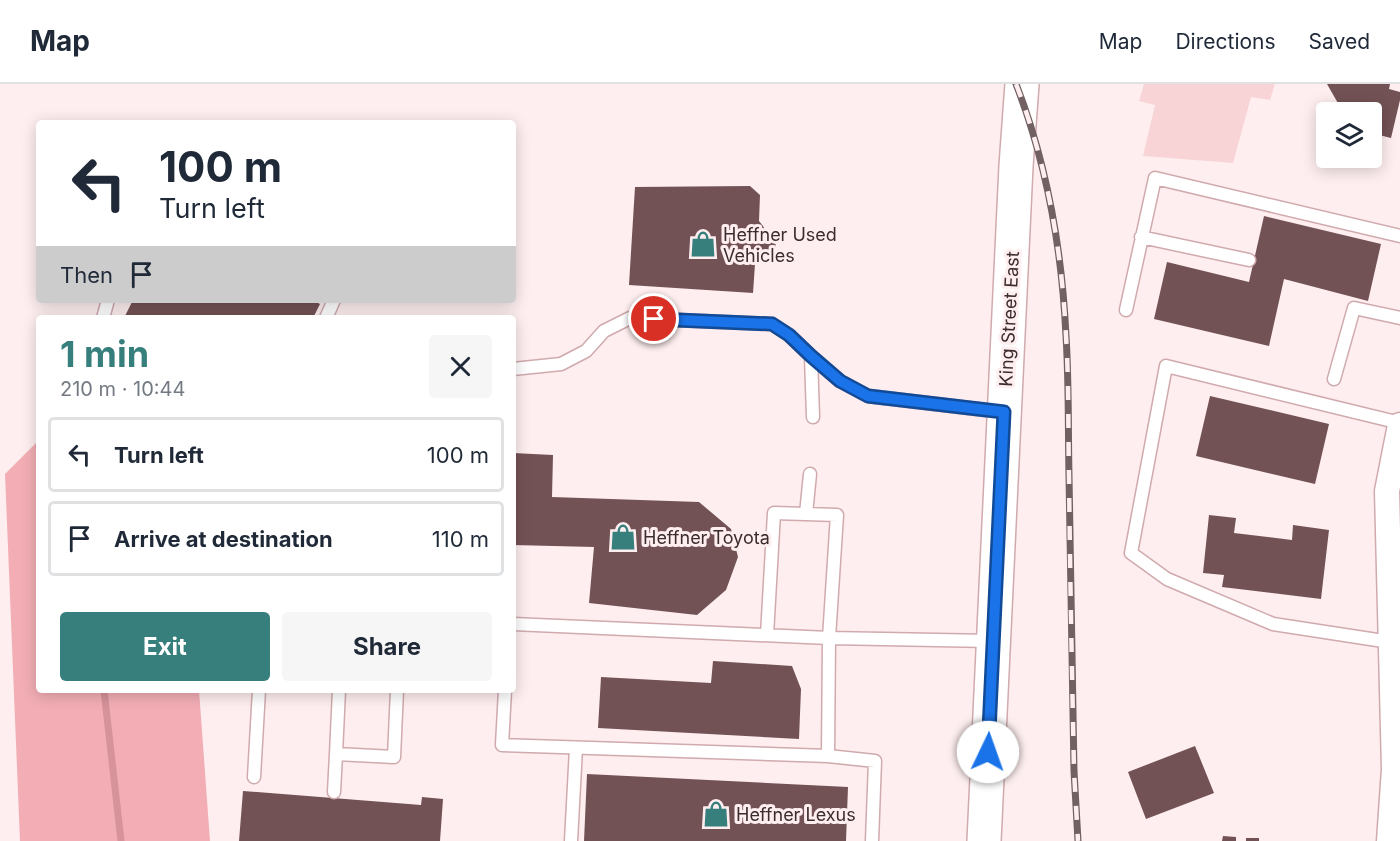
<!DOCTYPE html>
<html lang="en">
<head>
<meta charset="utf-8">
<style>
	:root { --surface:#fff; --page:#f6f6f7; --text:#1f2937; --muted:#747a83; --line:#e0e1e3; --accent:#377f7d }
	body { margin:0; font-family:Inter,sans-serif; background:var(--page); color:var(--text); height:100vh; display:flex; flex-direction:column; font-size:22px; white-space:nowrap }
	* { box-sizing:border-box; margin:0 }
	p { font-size:20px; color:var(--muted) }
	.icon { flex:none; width:33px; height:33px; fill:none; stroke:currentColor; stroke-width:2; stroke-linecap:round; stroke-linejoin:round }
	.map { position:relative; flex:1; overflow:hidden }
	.drawer { position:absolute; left:36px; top:231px; width:480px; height:378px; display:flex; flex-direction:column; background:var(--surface); border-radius:6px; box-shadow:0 3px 15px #0003 }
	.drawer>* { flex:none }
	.guide { position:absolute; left:36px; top:36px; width:480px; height:183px; border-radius:6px; box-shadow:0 3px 15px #0003; background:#fff; color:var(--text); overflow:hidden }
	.controls { position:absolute; left:1316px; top:18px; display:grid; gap:12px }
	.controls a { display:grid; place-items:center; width:66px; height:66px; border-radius:6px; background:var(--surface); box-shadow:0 3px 15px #0003; font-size:30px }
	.pin { position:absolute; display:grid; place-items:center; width:51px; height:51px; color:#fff; margin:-26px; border:3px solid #fff; border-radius:50%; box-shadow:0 2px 6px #0007 }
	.me { position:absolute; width:66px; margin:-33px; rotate:3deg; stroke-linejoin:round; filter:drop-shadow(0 0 4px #0008) }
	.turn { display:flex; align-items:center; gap:21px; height:126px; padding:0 24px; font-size:27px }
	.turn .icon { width:78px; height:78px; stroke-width:2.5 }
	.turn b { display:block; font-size:42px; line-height:51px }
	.then { display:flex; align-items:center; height:57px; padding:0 24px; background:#0003; gap:12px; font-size:22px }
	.round { display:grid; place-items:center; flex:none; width:63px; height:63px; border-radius:6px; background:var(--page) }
	.headline { display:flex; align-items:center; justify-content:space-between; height:102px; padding:0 24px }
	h1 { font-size:36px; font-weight:700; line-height:45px; color:var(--accent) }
	.button { display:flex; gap:12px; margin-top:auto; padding:12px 24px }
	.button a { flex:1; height:69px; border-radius:6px; background:var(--accent); color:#fff; font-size:24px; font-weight:700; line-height:69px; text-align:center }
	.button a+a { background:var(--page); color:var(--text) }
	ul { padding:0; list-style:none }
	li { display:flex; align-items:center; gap:18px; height:75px; margin:0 12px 9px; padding:0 12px; border:3px solid var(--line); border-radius:6px }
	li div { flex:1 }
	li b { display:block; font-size:22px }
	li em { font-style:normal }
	header { display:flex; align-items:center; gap:36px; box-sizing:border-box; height:84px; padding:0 30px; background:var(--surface); border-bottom:2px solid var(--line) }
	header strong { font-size:28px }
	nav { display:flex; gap:33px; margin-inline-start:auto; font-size:21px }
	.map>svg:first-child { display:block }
	.green { fill:#f9d4d7 }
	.forest { fill:#f3aeb5 }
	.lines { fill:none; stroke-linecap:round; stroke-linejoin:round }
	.stream { stroke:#d6939a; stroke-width:7 }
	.building { fill:#735255 }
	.service-casing { stroke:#d0aaad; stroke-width:15 }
	.minor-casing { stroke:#d0aaad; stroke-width:27 }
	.secondary-casing { stroke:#d0aaad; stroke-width:36 }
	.service { stroke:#fff; stroke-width:12 }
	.minor { stroke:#fff; stroke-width:24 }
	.secondary { stroke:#fff; stroke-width:33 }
	.rail-casing { stroke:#716162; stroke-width:7 }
	.rail { stroke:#feeeef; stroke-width:4.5; stroke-dasharray:14; stroke-linecap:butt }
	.route-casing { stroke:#114b97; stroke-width:15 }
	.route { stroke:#1a73e8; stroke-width:10 }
	.labels { text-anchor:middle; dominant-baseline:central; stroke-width:6; stroke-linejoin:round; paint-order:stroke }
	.poi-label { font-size:18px; fill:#3b2c2d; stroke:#feeeef; text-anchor:start }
	.street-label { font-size:18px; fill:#3b2c2d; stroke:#feeeef }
</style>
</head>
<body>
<header>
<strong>Map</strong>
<nav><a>Map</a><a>Directions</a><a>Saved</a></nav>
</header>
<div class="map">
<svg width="1400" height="757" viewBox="0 0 1400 757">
	<rect width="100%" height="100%" fill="#feeeef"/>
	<path class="green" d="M1144 0H1275L1270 16 1251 13 1233 79 1143 72 1155 21 1139 17Z"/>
	<path class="forest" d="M39 356V606H199L210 757H20L5 390Z"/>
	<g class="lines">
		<path class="stream" d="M104 606 121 757"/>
	</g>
	<path class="building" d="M1327 0H1390L1389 5 1400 8V16L1391 54 1371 49V28H1343Z
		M750 102 760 111 759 137 763 142 767 150 775 151 776 168 768 169 763 175 755 180 753 209 629 201 635 103Z
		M1264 132 1381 160 1368 217 1284 195 1269 262 1154 235 1167 178 1249 198Z
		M133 216H312L320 220 313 234H124Z
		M1210 312 1329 340 1315 400 1196 372Z
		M513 369 553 371 552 413 699 418 731 445 738 473 726 506 697 531 589 519 594 463 513 461Z
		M1209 431 1236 434 1234 449 1292 456 1293 441 1329 446 1321 515 1222 503 1224 491 1203 489Z
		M713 577 792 582 801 605 799 655 598 644 601 593 711 599Z
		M1195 662 1214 709 1146 735 1128 688Z
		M587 690 848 703 846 757H584Z
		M243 707 421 721 422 713 443 715 440 757H239Z
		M1223 752 1236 753V757H1222Z
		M1246 754H1259V757H1246Z"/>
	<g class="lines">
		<g class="service-casing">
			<path id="service" d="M1141 153 1249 176
				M1126 226 1155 94 1400 152
				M103 234 108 216
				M326 234 334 216
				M811 272 813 333
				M513 285 561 280 586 267 604 247 630 234 772 240 789 251 811 272 840 297 868 312 1002 328
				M1334 295 1354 224 1400 234
				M806 430 810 390
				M513 540 829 554 991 557
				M767 551 774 429 837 431 829 554 828 672
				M1390 558 1273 540 1167 495 1131 469 1166 282 1400 339
				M339 606 336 670 394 673 397 606
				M505 606 502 661 828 672 875 677 872 757
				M254 693 259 606
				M334 708 336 670
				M571 757 576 664"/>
		</g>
		<g class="minor-casing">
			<path id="minor" d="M1389 757 1394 685 1387 407 1400 341"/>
		</g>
		<g class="secondary-casing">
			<path id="secondary" d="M984 757 1016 82 1022 0"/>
		</g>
		<use href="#service" class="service"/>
		<use href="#minor" class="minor"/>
		<use href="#secondary" class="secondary"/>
		<g class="rail-casing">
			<path id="rail" d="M1016 0C1047 80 1062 167 1066 252 1069 299 1068 346 1069 392 1070 491 1072 589 1074 687L1078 757"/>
		</g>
		<use href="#rail" class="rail"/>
	</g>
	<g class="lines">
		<g class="route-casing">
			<path id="route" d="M654 235 772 240 789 251 811 272 840 297 868 312 1004 328 988 668"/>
		</g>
		<use href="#route" class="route"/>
	</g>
	<defs>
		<g id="shop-bare" transform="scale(2.07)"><path d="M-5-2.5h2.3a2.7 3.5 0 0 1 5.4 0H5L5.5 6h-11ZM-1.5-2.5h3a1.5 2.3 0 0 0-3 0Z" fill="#377f7d" stroke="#feeeef" stroke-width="2.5" paint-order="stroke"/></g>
	</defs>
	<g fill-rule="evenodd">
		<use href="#shop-bare" x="703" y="160"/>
		<use href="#shop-bare" x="623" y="453"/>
		<use href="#shop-bare" x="716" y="730"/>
	</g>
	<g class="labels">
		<g class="poi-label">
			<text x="723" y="150">Heffner Used<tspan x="723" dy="21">Vehicles</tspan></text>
			<text x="643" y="453">Heffner Toyota</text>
			<text x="736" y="730">Heffner Lexus</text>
		</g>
		<g class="street-label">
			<text transform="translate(1009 235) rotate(-87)">King Street East</text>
		</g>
	</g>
</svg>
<div class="controls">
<a><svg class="icon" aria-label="layers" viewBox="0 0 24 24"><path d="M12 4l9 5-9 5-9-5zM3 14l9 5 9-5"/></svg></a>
</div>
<div class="pin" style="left:654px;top:235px;background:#d93025"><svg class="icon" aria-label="arrive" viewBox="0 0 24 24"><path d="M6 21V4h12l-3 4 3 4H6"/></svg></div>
<svg class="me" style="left:988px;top:668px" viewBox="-20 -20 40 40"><circle r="19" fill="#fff"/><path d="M0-13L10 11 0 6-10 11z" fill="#1a73e8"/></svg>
<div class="guide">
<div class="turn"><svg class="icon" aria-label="left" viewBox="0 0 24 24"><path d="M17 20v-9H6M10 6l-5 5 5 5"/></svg><div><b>100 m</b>Turn left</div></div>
<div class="then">Then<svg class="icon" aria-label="arrive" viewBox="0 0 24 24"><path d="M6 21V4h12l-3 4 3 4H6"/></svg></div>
</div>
<section class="drawer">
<div class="headline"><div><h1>1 min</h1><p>210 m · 10:44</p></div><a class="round"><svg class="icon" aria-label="close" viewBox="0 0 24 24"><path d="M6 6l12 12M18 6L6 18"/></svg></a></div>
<ul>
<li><svg class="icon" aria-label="left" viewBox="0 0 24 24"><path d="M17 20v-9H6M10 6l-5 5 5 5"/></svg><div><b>Turn left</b></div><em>100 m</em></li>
<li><svg class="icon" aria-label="arrive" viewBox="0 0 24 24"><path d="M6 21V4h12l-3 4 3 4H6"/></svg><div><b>Arrive at destination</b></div><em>110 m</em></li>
</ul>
<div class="button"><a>Exit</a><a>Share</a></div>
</section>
</div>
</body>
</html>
